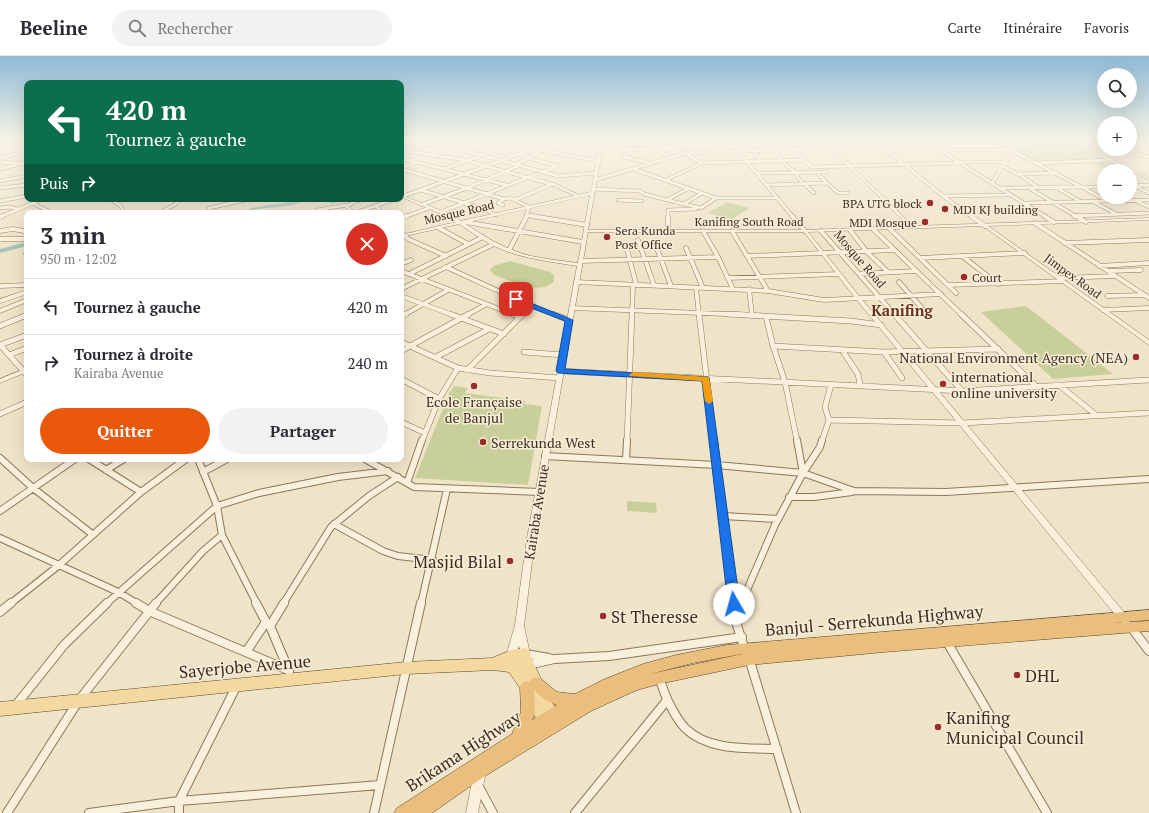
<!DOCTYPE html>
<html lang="fr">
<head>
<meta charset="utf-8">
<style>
	:root { --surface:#fff; --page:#f2f2f3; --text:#2b2b33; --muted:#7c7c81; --line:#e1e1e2; --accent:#ea580c }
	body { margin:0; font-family:"PT Serif",serif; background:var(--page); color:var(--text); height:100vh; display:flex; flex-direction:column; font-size:15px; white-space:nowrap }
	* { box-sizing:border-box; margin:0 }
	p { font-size:13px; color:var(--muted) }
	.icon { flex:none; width:22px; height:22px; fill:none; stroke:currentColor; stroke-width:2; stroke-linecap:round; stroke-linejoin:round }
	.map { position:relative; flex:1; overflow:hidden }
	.details { position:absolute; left:24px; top:154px; width:380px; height:252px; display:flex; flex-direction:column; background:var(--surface); border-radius:8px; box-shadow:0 4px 16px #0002 }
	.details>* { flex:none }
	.guide { position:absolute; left:24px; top:24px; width:380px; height:122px; border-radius:8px; box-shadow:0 4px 16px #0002; background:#0b6e4f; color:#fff; overflow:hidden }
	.controls { position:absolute; left:1097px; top:12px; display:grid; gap:8px }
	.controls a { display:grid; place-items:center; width:40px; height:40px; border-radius:50%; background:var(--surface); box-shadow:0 4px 16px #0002; font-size:20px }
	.pin { position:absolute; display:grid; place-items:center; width:34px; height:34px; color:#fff; margin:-17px; border-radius:8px; box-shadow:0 2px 6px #0006 }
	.me { position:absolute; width:44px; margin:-22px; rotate:353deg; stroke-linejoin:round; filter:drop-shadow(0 0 3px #0008) }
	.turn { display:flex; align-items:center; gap:14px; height:84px; padding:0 16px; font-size:18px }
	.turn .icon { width:52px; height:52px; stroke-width:2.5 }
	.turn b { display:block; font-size:28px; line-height:34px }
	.then { display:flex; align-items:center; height:38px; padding:0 16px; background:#0003; gap:8px; font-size:15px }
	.round { display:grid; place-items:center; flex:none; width:42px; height:42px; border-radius:21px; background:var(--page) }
	.head { display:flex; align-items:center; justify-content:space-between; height:68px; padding:0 16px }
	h1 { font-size:24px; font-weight:800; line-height:30px }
	.primary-button { display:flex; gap:8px; margin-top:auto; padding:8px 16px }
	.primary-button a { flex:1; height:46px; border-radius:24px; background:var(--accent); color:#fff; font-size:16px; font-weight:800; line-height:46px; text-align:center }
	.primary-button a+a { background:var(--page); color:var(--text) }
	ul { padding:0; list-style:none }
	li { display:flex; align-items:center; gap:12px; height:56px; padding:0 16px; border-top:1px solid var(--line) }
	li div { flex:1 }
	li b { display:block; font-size:15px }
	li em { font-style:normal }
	header { display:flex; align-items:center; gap:24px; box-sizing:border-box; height:56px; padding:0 20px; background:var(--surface); border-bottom:1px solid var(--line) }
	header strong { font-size:19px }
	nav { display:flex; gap:22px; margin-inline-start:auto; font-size:14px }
	.search { width:280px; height:36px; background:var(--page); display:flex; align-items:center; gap:10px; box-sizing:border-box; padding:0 14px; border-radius:22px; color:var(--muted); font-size:15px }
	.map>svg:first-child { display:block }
	.green { fill:#c9cf9b }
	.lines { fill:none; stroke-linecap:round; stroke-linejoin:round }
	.river { fill:#a9c4bc; fill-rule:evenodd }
	.minor-far4-casing { stroke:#8d765c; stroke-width:4 }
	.minor-far3-casing { stroke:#8d765c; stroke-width:5 }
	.minor-far2-casing { stroke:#8d765c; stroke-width:6 }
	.minor-far1-casing { stroke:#8d765c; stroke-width:8 }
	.minor-casing { stroke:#8d765c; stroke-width:10 }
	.tertiary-casing { stroke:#8d765c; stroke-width:1 }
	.primary-casing { stroke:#5b4430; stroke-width:1 }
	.trunk-casing { stroke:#5b4430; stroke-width:1 }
	.minor-far4 { stroke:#faf1dc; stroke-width:3 }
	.minor-far3 { stroke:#faf1dc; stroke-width:4 }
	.minor-far2 { stroke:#faf1dc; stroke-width:5 }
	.minor-far1 { stroke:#faf1dc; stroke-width:6 }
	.minor { stroke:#faf1dc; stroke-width:8 }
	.tertiary { fill:#faf1dc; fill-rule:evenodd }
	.primary { fill:#f3d9a0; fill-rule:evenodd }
	.trunk { fill:#eabe7c; fill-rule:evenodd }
	.route { fill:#1a73e8; stroke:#114b97 }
	.slow { fill:#f59e0b }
	.poi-dot { fill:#9e2a2b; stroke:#f7eed8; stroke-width:1.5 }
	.labels { text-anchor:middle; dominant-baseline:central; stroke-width:3; stroke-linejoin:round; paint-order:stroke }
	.far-poi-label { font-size:12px; fill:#3d2e20; stroke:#f7eed8; text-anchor:start }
	.far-street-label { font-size:12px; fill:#3d2e20; stroke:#f7eed8 }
	.poi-label { font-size:14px; fill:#3d2e20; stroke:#f7eed8; text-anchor:start }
	.street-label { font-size:14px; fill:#3d2e20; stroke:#f7eed8 }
	.far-district-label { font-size:15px; font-weight:bold; fill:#6b2e1e; stroke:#f7eed8 }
	.near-poi-label { font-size:17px; fill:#3d2e20; stroke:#f7eed8; text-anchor:start }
	.near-street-label { font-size:17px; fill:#3d2e20; stroke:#f7eed8 }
</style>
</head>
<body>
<header>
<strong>Beeline</strong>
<div class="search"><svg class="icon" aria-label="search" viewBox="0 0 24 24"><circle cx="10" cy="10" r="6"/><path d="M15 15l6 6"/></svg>Rechercher</div>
<nav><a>Carte</a><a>Itinéraire</a><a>Favoris</a></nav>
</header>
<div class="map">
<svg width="1149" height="757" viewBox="0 0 1149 757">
	<rect width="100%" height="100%" fill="#f0e4c8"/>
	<path class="green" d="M1029 84H1054L1076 88 1122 111 1102 112 1091 107 1084 106 1040 107 1017 96Z
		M727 146 749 152 731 164 708 157Z
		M510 205 550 216 554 219V225C541 241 509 224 494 219L490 214 493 210Z
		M1026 250 1113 318 1053 323 981 256Z
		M454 330 468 332 465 337 525 345 524 348 542 350 528 429 415 422 450 335 454 336 451 335Z
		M627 445 656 447 657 457 627 455Z"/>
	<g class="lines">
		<path class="river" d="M426 84H437L414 88 401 95V92L412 86Z
			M301 143H307C296 151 272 151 258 153 251 154 244 157 237 157L256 151 298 145Z
			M329 143H334L332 145 341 143H349L331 148 328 145Z
			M27 186V190L0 197V193Z
			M27 193V201L22 198Z"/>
		<g class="minor-far4-casing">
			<path id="minor-far4" d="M456 84 514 100
				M501 84 534 93 598 105
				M539 84 555 88 559 84
				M564 84 602 85
				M729 84 793 161
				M742 84 757 98 756 100 761 105
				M762 84 776 96 788 111 796 116 798 122 814 137
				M783 84 788 89 853 88
				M874 84 943 140 972 161
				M927 84 960 107 1046 161
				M992 84 1108 145
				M0 86 8 84
				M930 86 993 85
				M1085 86 1104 89
				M555 88 571 91
				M624 88 762 84
				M444 89 558 120 596 117
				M413 90 439 95
				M624 90V101L650 107
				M1097 92 1149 101
				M1125 93 1149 97
				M624 94 682 92
				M942 94H1007
				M411 96 460 103 555 129 578 140
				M685 97 702 107
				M796 97 812 111 960 107
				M401 102 506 129
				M528 102 557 110
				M0 103 27 94
				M413 105 451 90
				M0 106 27 108
				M959 106H1005
				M1038 107 1112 104
				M517 108 542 94
				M1002 110 1017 118 1057 117
				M401 112 416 106
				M0 113 16 109
				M401 113 504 143 510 142 515 144
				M444 113 524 84
				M633 113 716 142H778
				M756 117 826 116
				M1018 118 1039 132
				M819 119 838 137H848
				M595 124 685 97 773 94
				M666 124 702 107 803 104
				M0 125 27 120
				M992 128 1002 110 1025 84
				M766 129 827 127
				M1130 130 1149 129
				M1135 130 1149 137
				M0 132 27 129
				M1000 132 1104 131
				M1029 132 1077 161
				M1057 132 1081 146
				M593 133 640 135 644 138 667 144
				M421 134 481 152 496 159
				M702 137 684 148 701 152 716 142
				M944 140 1009 139
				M401 141 523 97 549 86
				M32 143 34 148 53 157
				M110 143 121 150 124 157
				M180 144 194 143
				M270 144 273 143
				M618 144 642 145
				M0 145 27 140
				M1136 145 1149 151
				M1094 146 1116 158
				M1024 147 1149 144
				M684 148 667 144 689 132
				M421 149 467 132 520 109
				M503 149 498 147 504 143
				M376 150 382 157
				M0 152 9 151 18 153
				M317 154 347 149
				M441 156 557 110
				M159 157 176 148 180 143
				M209 157V152L251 143
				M354 157 346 150 362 143
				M355 157 395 143
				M527 159 538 161
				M1074 160 1149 157
				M0 161 43 143
				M404 161 429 152
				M526 161 529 151 515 144 550 129
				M668 161V154L696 153"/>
		</g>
		<g class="minor-far3-casing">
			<path id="minor-far3" d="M532 160 587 169
				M668 160V175
				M792 160 805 175
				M971 160 985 170
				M1044 160 1054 166
				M1074 160H1079
				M1076 160 1086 166
				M0 161 3 160
				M401 162 407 160
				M465 166 583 186
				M1035 167 1149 242
				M439 172 468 188
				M873 173 962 259
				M890 173 956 237
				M850 174 867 196 888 216
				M0 175 13 173 24 175
				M703 175 718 201 733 233
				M732 175 768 235
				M821 175 895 259
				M401 176 408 183 446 200
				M0 183H27
				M638 184 654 229
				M1064 187 1149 184
				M656 190 671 230
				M686 192 703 232
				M627 193 636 228 633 230 632 259
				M509 194 527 160
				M748 200 895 194
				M962 200 998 228
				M920 202 1025 197
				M580 205 718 201
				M401 208 411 204
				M1099 210 1149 207
				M446 211 531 250 555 259
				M401 215 515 259
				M1109 215 1141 214
				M409 218 483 181
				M859 218 915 215
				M728 222 839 218
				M1060 222 1115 220
				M576 226 768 235 824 244 941 238
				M899 226 927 258
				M949 229 1063 225
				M0 230 27 229
				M696 232 699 259
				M401 233 494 188
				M749 233 752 259
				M401 240 453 259
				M1107 240 1144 239
				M0 245 27 236
				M572 252 752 259
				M1103 254 1149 252
				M0 255 27 244
				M404 259 448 234
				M467 259 485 249
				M522 259 531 250"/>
		</g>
		<g class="minor-far2-casing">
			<path id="minor-far2" d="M450 258 504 278
				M512 258 520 261
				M553 258 569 264
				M699 258 714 385
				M727 258 851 265 881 269
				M894 258 962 335
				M961 258 1036 330
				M401 261 406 258
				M766 261 773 290 785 326 797 385
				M0 270 27 259
				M401 286 458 312 490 317 560 322
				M0 289 27 319
				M0 289 27 279
				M773 290 884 296 998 293
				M842 294 858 318 860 328
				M401 295 469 258
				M524 296 563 299
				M884 296 902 322
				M9 299 27 292
				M436 301 489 273
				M467 314 523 258
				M560 315 962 335 1149 324
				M401 323 439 343
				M1059 329 1096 359
				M0 358 27 346
				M829 364 825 351 831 329
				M401 366 425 377
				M422 385 439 343 458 312
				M627 385 632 258
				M822 385 829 364 962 367 1149 357"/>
		</g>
		<g class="minor-far1-casing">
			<path id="minor-far1" d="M714 384 733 548
				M797 384 803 417
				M545 400 717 409 803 417 854 435 946 436 1149 423
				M0 402 33 432 92 478
				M89 403 141 436
				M365 403 414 431 539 436
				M626 404 627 384
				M106 414 124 403
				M203 416 227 403
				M407 427 422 384
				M789 441H814L852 436
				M0 455 75 403
				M723 460 778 463
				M334 468 383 495 398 500 433 504
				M222 479 257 548
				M0 482 118 536 138 548
				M10 548 58 510 141 436 186 403
				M106 548 217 450 259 437 338 421 388 415
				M155 548 203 495 222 479 217 450 198 403
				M283 548 331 471 369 440 398 421
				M421 548 447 433
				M741 548 775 469 803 417 820 391 822 384"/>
		</g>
		<g class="minor-casing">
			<path id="minor" d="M136 547 149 555 288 614
				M256 547 266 566 270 570 289 615
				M733 547 735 563 745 594
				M0 556 11 547
				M735 563 742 547
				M270 570 284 547
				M1131 571 1149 595
				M947 586 1047 757
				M246 596 266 566
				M525 598 549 602
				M749 602 796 757
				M528 609 554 603 609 600 742 581
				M667 643C672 653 677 664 685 672 708 695 747 692 777 693
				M16 649 64 589 107 547
				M479 731 493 757
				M7 757 79 644 156 547
				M89 757 179 745 380 729
				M179 757V745L237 629
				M374 757 421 547
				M575 757 664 648 667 643 659 622"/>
		</g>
		<g class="tertiary-casing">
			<path id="tertiary" d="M600 84H604L588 174H805L909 170 821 84H825L913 170 1149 162V164L988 170 1149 284V289L983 170 808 176 860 241 1128 561 1130 564 1128 567 1125 568 1122 567 856 243 804 176H588L535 482 524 570 530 598 528 601 525 603 522 601 519 590 514 603 511 605 508 603 506 600 515 569 527 482 577 210C547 205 515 202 488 187 478 181 469 174 459 168L401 181V179L456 166 446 160 401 141V139L450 158 461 165 591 136ZM590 139 578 207C562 205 546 203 531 200 506 194 485 181 464 167Z
				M1077 87H1079L1149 122V124L1077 89Z
				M27 312V316L0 327V323Z
				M480 709 484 711 486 715 478 757H466L474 715 476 711Z"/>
		</g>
		<g class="primary-casing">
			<path id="primary" d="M1056 84 1078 85 1104 91 1105 93 1077 89Z
				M1108 93H1117L1149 99V101Z
				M525 592 529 594 534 608 561 665 559 670 553 671 552 674 547 676 542 674 522 635 509 616 493 614 406 618 0 660V646L406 606 492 602 511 594Z"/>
		</g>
		<g class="trunk-casing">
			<path id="trunk" d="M1149 554V564L1111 567 1149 565V575L884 596 749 609 659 628 637 634 591 655 485 720 432 757H394L397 752 512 678 521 656 520 631 522 627 527 625 530 626 531 623 536 621 541 623 557 636 575 638 605 623 643 608 676 599 727 589ZM747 597 659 616 650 618 693 607ZM534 634 545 644 557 649 532 664 535 657Z"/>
		</g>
		<use href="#minor-far4" class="minor-far4"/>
		<use href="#minor-far3" class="minor-far3"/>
		<use href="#minor-far2" class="minor-far2"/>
		<use href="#minor-far1" class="minor-far1"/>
		<use href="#minor" class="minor"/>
		<use href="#tertiary" class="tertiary"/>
		<use href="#primary" class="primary"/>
		<use href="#trunk" class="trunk"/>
	</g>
	<linearGradient id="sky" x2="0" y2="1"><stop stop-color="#8fbad6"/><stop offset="0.44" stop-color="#f8f3e6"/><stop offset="1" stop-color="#f8f3e6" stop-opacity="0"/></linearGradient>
	<rect width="1149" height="190" fill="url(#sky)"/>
	<path class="route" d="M516 241 573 264 565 313 709 321 740 548 738 551 734 553 730 551 728 548 702 325 558 317 556 315 565 265 514 245V242Z"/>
	<path class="slow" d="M633 316 709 321 713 345 709 348 705 345 702 325 630 320 629 319Z"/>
	<g class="poi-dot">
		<circle cx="930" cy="147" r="4"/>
		<circle cx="945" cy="153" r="4"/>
		<circle cx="925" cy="166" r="4"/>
		<circle cx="607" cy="181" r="4"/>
		<circle cx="964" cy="221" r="4"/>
		<circle cx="1136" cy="301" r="4"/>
		<circle cx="943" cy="328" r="4"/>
		<circle cx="474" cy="330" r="4"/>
		<circle cx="483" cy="386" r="4"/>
		<circle cx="510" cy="505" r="4"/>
		<circle cx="603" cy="560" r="4"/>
		<circle cx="1017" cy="619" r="4"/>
		<circle cx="938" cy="671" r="4"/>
	</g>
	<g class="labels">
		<g class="far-poi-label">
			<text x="922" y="147" text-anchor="end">BPA UTG block</text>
			<text x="953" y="153">MDI KJ building</text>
			<text x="917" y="166" text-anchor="end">MDI Mosque</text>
			<text x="615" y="174">Sera Kunda<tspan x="615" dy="14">Post Office</tspan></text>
			<text x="972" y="221">Court</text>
		</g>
		<g class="far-street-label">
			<text transform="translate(459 156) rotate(-13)">Mosque Road</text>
			<text x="749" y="165">Kanifing South Road</text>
			<text transform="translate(860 203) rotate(49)">Mosque Road</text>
			<text transform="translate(1073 220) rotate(36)">Jimpex Road</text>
		</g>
		<g class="poi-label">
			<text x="1128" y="301" text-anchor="end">National Environment Agency (NEA)</text>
			<text x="951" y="320">international<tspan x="951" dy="16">online university</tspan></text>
			<text x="474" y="345" text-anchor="middle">Ecole Française<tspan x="474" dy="16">de Banjul</tspan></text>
			<text x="491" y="386">Serrekunda West</text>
		</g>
		<g class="street-label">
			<text transform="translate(536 456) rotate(-81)">Kairaba Avenue</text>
		</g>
		<g class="far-district-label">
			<text x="902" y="254">Kanifing</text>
		</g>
		<g class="near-poi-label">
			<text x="502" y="505" text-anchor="end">Masjid Bilal</text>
			<text x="611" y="560">St Theresse</text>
			<text x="1025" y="619">DHL</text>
			<text x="946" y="661">Kanifing<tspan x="946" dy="20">Municipal Council</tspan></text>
		</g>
		<g class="near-street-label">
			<text transform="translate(874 564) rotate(-5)">Banjul - Serrekunda Highway</text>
			<text transform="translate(245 610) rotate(-5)">Sayerjobe Avenue</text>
			<text transform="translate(463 695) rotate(-33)">Brikama Highway</text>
		</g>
	</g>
</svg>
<div class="controls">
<a><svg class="icon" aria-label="search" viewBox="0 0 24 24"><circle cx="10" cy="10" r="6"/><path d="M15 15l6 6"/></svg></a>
<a>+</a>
<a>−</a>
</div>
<div class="pin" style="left:516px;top:243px;background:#d93025"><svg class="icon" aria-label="arrive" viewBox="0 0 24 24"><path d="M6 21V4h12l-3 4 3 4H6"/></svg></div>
<svg class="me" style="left:734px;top:548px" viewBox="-20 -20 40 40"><circle r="19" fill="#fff"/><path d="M0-13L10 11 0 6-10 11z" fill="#1a73e8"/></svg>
<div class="guide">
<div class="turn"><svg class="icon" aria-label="left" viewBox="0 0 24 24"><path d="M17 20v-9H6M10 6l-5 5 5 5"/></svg><div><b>420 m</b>Tournez à gauche</div></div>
<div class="then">Puis<svg class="icon" aria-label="right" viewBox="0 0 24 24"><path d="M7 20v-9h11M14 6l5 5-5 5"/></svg></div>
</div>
<section class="details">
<div class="head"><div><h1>3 min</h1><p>950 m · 12:02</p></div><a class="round" style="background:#d93025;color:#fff"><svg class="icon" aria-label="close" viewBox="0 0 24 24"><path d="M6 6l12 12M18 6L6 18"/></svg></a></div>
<ul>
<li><svg class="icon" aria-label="left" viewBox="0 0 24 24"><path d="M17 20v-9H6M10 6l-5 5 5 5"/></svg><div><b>Tournez à gauche</b></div><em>420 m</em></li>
<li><svg class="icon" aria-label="right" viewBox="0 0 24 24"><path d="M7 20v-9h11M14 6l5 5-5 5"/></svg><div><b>Tournez à droite</b><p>Kairaba Avenue</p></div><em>240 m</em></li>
</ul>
<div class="primary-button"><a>Quitter</a><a>Partager</a></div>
</section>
</div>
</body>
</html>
